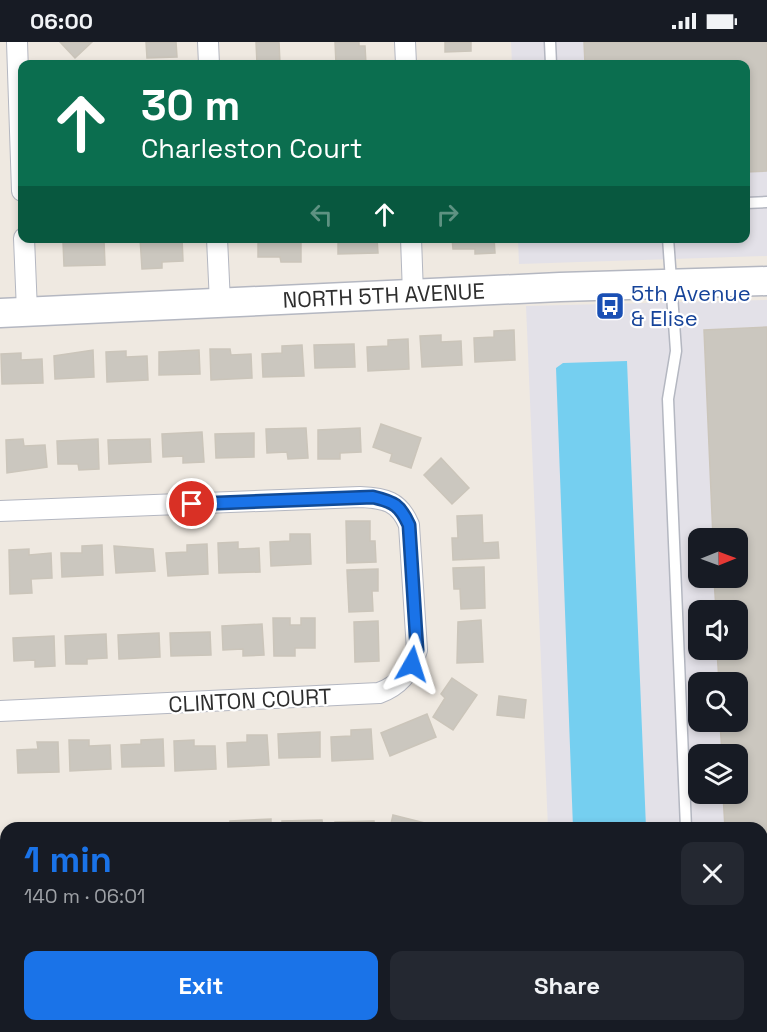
<!DOCTYPE html>
<html lang="en">
<head>
<meta charset="utf-8">
<style>
	:root { --surface:#171b24; --page:#242831; --text:#f1f3f6; --muted:#9ea1a6; --accent:#1a73e8 }
	body { margin:0; font-family:"Space Grotesk",sans-serif; background:var(--page); color:var(--text); height:100vh; display:flex; flex-direction:column; font-size:22px; white-space:nowrap }
	* { box-sizing:border-box; margin:0 }
	p { font-size:20px; color:var(--muted) }
	.icon { flex:none; width:33px; height:33px; fill:none; stroke:currentColor; stroke-width:2; stroke-linecap:round; stroke-linejoin:round }
	.map { position:relative; flex:1; overflow:hidden }
	.side { position:absolute; left:0px; top:780px; width:768px; height:210px; display:flex; flex-direction:column; background:var(--surface); border-radius:18px 18px 0 0; box-shadow:0 3px 9px #0003 }
	.side>* { flex:none }
	.top-card { position:absolute; left:18px; top:18px; width:732px; height:183px; border-radius:12px; box-shadow:0 3px 9px #0003; background:#0b6e4f; color:#fff; overflow:hidden }
	.needle { width:39px; rotate:89deg }
	.fabs { position:absolute; left:688px; top:486px; display:grid; gap:12px }
	.fabs a { display:grid; place-items:center; width:60px; height:60px; border-radius:12px; background:var(--surface); box-shadow:0 3px 9px #0003; font-size:30px }
	.pin { position:absolute; display:grid; place-items:center; width:51px; height:51px; color:#fff; margin:-26px; border:3px solid #fff; border-radius:50%; box-shadow:0 2px 6px #0007 }
	.me { position:absolute; width:66px; margin:-33px; rotate:6deg; stroke-linejoin:round; filter:drop-shadow(0 0 4px #0008) }
	.turn { display:flex; align-items:center; gap:21px; height:126px; padding:0 24px; font-size:27px }
	.turn .icon { width:78px; height:78px; stroke-width:2.5 }
	.turn b { display:block; font-size:42px; line-height:51px }
	.lanes { display:flex; align-items:center; height:57px; padding:0 24px; background:#0003; justify-content:center; gap:30px; direction:ltr }
	.lanes .off { opacity:.35 }
	.round { display:grid; place-items:center; flex:none; width:63px; height:63px; border-radius:12px; background:var(--page) }
	.overview { display:flex; align-items:center; justify-content:space-between; height:102px; padding:0 24px }
	h1 { font-size:36px; font-weight:600; line-height:45px; color:var(--accent) }
	.action { display:flex; gap:12px; margin-top:auto; padding:12px 24px }
	.action a { flex:1; height:69px; border-radius:12px; background:var(--accent); color:#fff; font-size:24px; font-weight:600; line-height:69px; text-align:center }
	.action a+a { background:var(--page); color:var(--text) }
	.status { display:flex; justify-content:space-between; align-items:center; height:42px; padding:0 30px; background:var(--surface); direction:ltr }
	.status svg { height:16px; fill:currentColor }
	.map>svg:first-child { display:block }
	.industrial { fill:#e3e1e8; fill-rule:evenodd }
	.water { fill:#75cff0 }
	.building { fill:#cbc7bf; stroke:#cbc5ba; stroke-width:1.5 }
	.lines { fill:none; stroke-linecap:round; stroke-linejoin:round }
	.lane-casing { stroke:#b4b7c1; stroke-width:13 }
	.street-casing { stroke:#b4b7c1; stroke-width:22 }
	.secondary-casing { stroke:#b4b7c1; stroke-width:31 }
	.lane { stroke:#fff; stroke-width:10 }
	.street { stroke:#fff; stroke-width:20 }
	.secondary { stroke:#fff; stroke-width:28 }
	.route-casing { stroke:#114b97; stroke-width:15 }
	.route { stroke:#1a73e8; stroke-width:10 }
	.labels { text-anchor:middle; dominant-baseline:central; stroke-width:4.5; stroke-linejoin:round; paint-order:stroke }
	.transit-label { font-size:22px; fill:#164399; stroke:#fff; text-anchor:start }
	.street-label { font-size:22px; fill:#2e2e2e; stroke:#fff }
</style>
</head>
<body>
<div class="status"><b>06:00</b><svg viewBox="0 0 49 12"><path d="M0 12V9h3v3zM5 12V6h3v6zM10 12V3h3v9zM15 12V0h3v12zM26 1h20v11H26zM47 4h2v5h-2z"/></svg></div>
<div class="map">
<svg width="767" height="990" viewBox="0 0 767 990">
	<rect width="100%" height="100%" fill="#efe9e1"/>
	<path class="industrial" d="M511 0H767V214L519 222 518 197 746 196V22H512Z
		M767 258V990H557V984H762V786H548L526 264ZM699 496H738V536H699ZM699 568H738V608H699ZM699 640H738V680H699ZM699 712H738V752H699Z"/>
	<path class="water" d="M627 319 646 786H573L556 326 563 321Z
		M581 984H654L655 990H581Z"/>
	<path class="building" d="M60 0H92L75 16Z
		M146 0H176L177 15 147 16Z
		M256 0H279L280 22H257Z
		M335 0H359V4H365L366 22H336Z
		M445 0H471V9L445 10Z
		M584 0H767V129L746 130V22H585Z
		M140 196H182L183 219 162 220V226L142 227Z
		M258 196H301V220H281L280 215H258Z
		M338 196H377L378 211 338 212Z
		M452 196H494L495 211 475 212V207H453Z
		M104 198 105 223 64 224 63 200Z
		M767 285V990H733V984H762V786H725L723 752H738V712H722L720 680H738V640H719L717 608H738V568H716L714 536H738V496H713L704 288Z
		M514 288 515 318 475 320 474 296 494 295V289Z
		M441 293V300L461 299 462 323 422 325 420 294Z
		M408 297 409 327 368 329 367 305 388 304V298Z
		M354 302 355 325 315 326 314 303Z
		M302 303 304 334 263 335 262 312 282 311V304Z
		M210 307H230L231 313 251 312 252 336 211 338Z
		M93 308 94 335 55 337 54 314Z
		M199 308 200 332 159 333V310Z
		M126 309V315L147 314 148 338 107 340 106 310Z
		M21 311V318L42 317 43 341 2 342 1 312Z
		M381 382 421 396 411 426 390 419 392 412 373 405Z
		M306 386 308 416 288 417 287 410 267 411 266 387Z
		M360 386 361 410 340 411V417H318V388Z
		M202 390 204 420 183 421V414L163 415 162 392Z
		M254 391V415L216 416 215 392Z
		M23 397 24 404 45 403 47 425 7 431 6 398Z
		M98 397 99 427 79 428 78 422H58L57 399Z
		M150 397 151 420 109 422 108 398Z
		M441 416 469 446 452 462 424 433Z
		M482 473 483 501 498 500 499 516 453 518 452 496H458L457 474Z
		M346 479H370V499H375L376 520 347 521Z
		M290 492H310L311 522 271 524 270 500 290 499Z
		M238 500V507L259 506 260 530 219 531 218 501Z
		M207 502 208 532 168 534 166 511 187 510V503Z
		M102 503 103 533 62 535 61 511H82V504Z
		M114 504 153 507 155 529 116 531Z
		M29 507V513L51 511 52 536 31 537 32 551 10 552 9 508Z
		M484 525 485 566 461 567 460 547H454L453 526Z
		M378 527V549H372L373 569 349 570 347 528Z
		M273 576H290V583H301V576H315V606H295V614H274Z
		M481 578 483 620 457 621 458 580Z
		M378 579 379 619 355 620 354 580Z
		M262 582 264 613 243 614V607L223 608 222 584Z
		M210 590 211 613 171 614 170 591Z
		M159 591 160 615 119 617 118 593Z
		M106 592 107 616 87 617V622H66L65 594Z
		M54 594 55 624 35 625V618L14 619 13 596Z
		M452 636 477 653 453 688 433 675 445 656 441 652Z
		M499 654 526 658 524 676 497 673Z
		M427 672 436 695 390 714 381 691Z
		M371 687 373 717 332 719 331 695 351 694V688Z
		M320 690V715L279 716 278 692Z
		M247 693H267L269 723 228 725 227 701 247 700Z
		M163 697 164 724 122 725 121 703 141 702V698Z
		M69 698H89V704L110 703 111 727 70 729Z
		M194 698V704H215L216 727 175 729 174 699Z
		M37 700H58L59 730 18 731 17 708 38 707Z
		M393 773 433 783 432 786H390Z
		M271 777V786H230V779Z
		M322 778 323 786H282V779Z
		M374 779 375 786H335V780Z
		M166 781 167 786H126V783Z
		M218 783V786H177V784Z
		M53 984H70V990H30L53 989Z
		M81 984H123V990H82Z
		M134 984H175V990H134Z
		M186 984H226V990H187Z
		M238 984H279V990H238Z
		M290 984H332V990H290Z
		M358 984H397V988L358 990Z
		M478 984H502L503 990H478Z"/>
	<g class="lines">
		<g class="lane-casing">
			<path id="lane" d="M550 0 551 22
				M746 161 767 160
				M668 196 676 309 668 357 686 786
				M695 984V990"/>
		</g>
		<g class="street-casing">
			<path id="street" d="M17 0 22 149
				M208 0 209 22
				M405 0 406 22
				M24 196 27 269
				M217 196 220 261
				M411 196 413 252
				M0 469 360 455C385 456 399 459 409 483L417 608C411 629 399 644 379 651L0 669
				M0 864H6
				M429 984V990"/>
		</g>
		<g class="secondary-casing">
			<g id="secondary">
				<path id="s1" d="M0 271 560 245 767 239"/>
			</g>
		</g>
		<use href="#lane" class="lane"/>
		<use href="#street" class="street"/>
		<use href="#secondary" class="secondary"/>
	</g>
	<g class="lines">
		<g class="route-casing">
			<path id="route" d="M192 462 373 455C394 460 400 463 409 483L417 608 412 622"/>
		</g>
		<use href="#route" class="route"/>
	</g>
	<defs>
		<g id="bus-square" transform="scale(1.5)"><rect x="-9" y="-9" width="18" height="18" rx="4" fill="#1a4fb4" stroke="#fff"/><path d="M-5-6H5V4H4V6H2V4H-2V6H-4V4H-5ZM-3.5-4V0h7V-4ZM-3.5 1.2v1.5H-2V1.2ZM2 1.2v1.5H3.5V1.2Z" fill="#fff"/></g>
	</defs>
	<g fill-rule="evenodd">
		<use href="#bus-square" x="610" y="264"/>
	</g>
	<g class="labels">
		<g class="transit-label">
			<text x="631" y="251">5th Avenue<tspan x="631" dy="25">&amp; Elise</tspan></text>
		</g>
		<g class="street-label">
			<text stroke="none"><textPath href="#s1" startOffset="384">NORTH 5TH AVENUE</textPath></text>
			<text transform="translate(250 658) rotate(-3)">CLINTON COURT</text>
		</g>
	</g>
</svg>
<div class="fabs">
<a><svg class="needle" viewBox="-14 -14 28 28"><path d="M0-13l5 13h-10z" fill="#e53935"/><path d="M0 13l5-13h-10z" fill="#9ea1a6"/></svg></a>
<a><svg class="icon" aria-label="sound" viewBox="0 0 24 24"><path d="M4 9h4l5-4v14l-5-4H4zM17 9q2 3 0 6"/></svg></a>
<a><svg class="icon" aria-label="search" viewBox="0 0 24 24"><circle cx="10" cy="10" r="6"/><path d="M15 15l6 6"/></svg></a>
<a><svg class="icon" aria-label="layers" viewBox="0 0 24 24"><path d="M12 4l9 5-9 5-9-5zM3 14l9 5 9-5"/></svg></a>
</div>
<div class="pin" style="left:192px;top:462px;background:#d93025"><svg class="icon" aria-label="arrive" viewBox="0 0 24 24"><path d="M6 21V4h12l-3 4 3 4H6"/></svg></div>
<svg class="me" style="left:412px;top:622px" viewBox="-20 -20 40 40"><path d="M0-17L14 15 0 8-14 15z" fill="#1a73e8" stroke="#fff" stroke-width="4"/></svg>
<div class="top-card">
<div class="turn"><svg class="icon" aria-label="ahead" viewBox="0 0 24 24"><path d="M12 20V5M6 11l6-6 6 6"/></svg><div><b>30 m</b>Charleston Court</div></div>
<div class="lanes"><svg class="icon off" aria-label="left" viewBox="0 0 24 24"><path d="M17 20v-9H6M10 6l-5 5 5 5"/></svg><svg class="icon" aria-label="ahead" viewBox="0 0 24 24"><path d="M12 20V5M6 11l6-6 6 6"/></svg><svg class="icon off" aria-label="right" viewBox="0 0 24 24"><path d="M7 20v-9h11M14 6l5 5-5 5"/></svg></div>
</div>
<section class="side">
<div class="overview"><div><h1>1 min</h1><p>140 m · 06:01</p></div><a class="round"><svg class="icon" aria-label="close" viewBox="0 0 24 24"><path d="M6 6l12 12M18 6L6 18"/></svg></a></div>
<div class="action"><a>Exit</a><a>Share</a></div>
</section>
</div>
</body>
</html>
